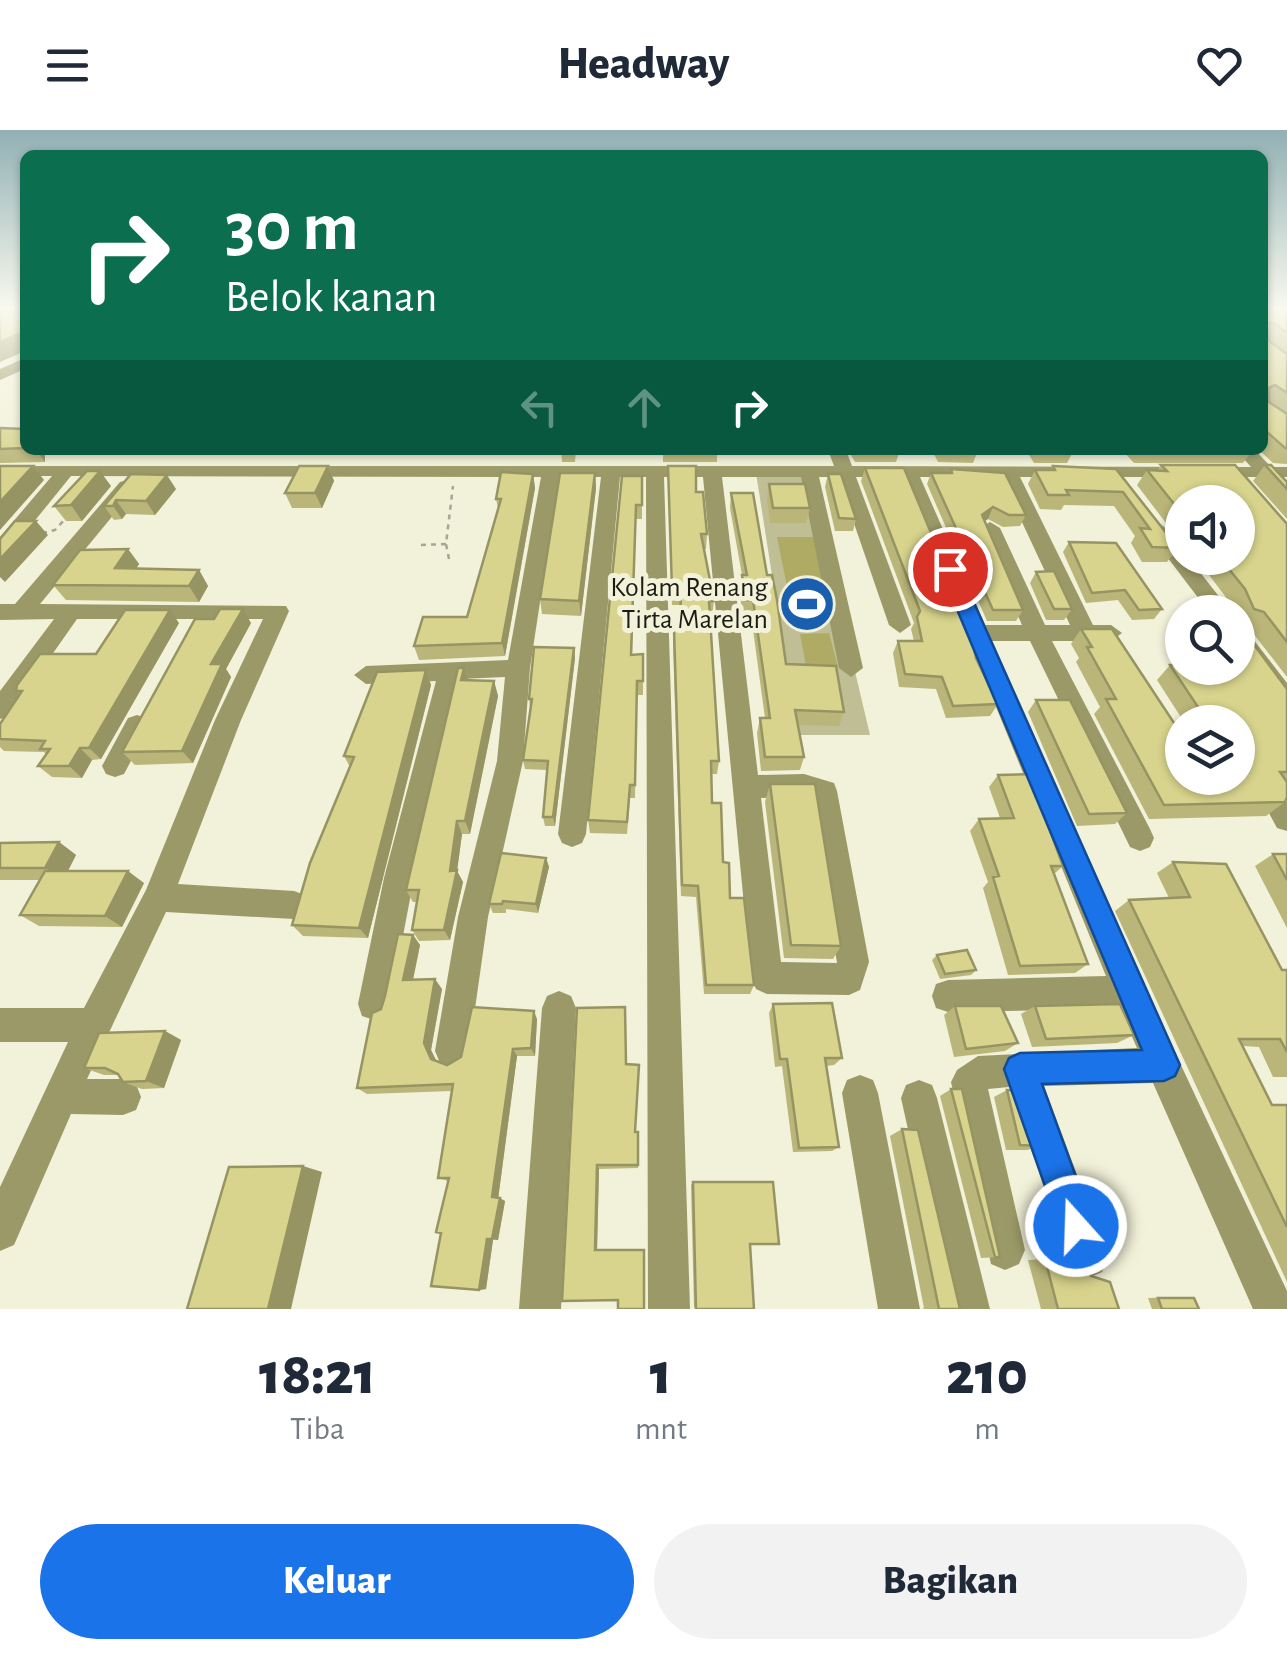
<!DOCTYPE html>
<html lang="id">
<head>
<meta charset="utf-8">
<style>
	:root { --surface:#fff; --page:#f2f2f3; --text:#1f2937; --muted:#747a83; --accent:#1a73e8 }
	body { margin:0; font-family:"Alegreya Sans",sans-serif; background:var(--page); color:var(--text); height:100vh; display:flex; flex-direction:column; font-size:38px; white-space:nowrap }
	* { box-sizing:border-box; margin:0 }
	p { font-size:32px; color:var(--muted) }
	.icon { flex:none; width:55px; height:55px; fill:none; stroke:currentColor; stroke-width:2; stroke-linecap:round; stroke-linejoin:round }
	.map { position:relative; height:1179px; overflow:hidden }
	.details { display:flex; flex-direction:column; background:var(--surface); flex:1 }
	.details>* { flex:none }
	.guide { position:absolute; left:20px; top:20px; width:1248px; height:305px; border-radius:15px; box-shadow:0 2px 8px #0004; background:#0b6e4f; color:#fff; overflow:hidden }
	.fabs { position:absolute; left:1165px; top:355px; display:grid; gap:20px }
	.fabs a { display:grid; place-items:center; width:90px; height:90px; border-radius:50%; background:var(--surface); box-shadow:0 2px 8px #0004; font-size:50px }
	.pin { position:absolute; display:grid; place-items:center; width:85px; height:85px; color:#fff; margin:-42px; border:5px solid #fff; border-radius:50%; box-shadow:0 2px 10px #0007 }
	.me { position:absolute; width:110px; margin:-55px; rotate:340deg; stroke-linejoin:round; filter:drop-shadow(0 0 8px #0008) }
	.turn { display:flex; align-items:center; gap:35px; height:210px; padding:0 40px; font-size:45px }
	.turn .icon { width:130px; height:130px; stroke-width:2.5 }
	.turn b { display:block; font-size:70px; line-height:85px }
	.lanes { display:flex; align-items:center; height:95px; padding:0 40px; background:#0003; justify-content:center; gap:50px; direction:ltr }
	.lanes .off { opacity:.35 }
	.eta { display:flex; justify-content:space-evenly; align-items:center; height:170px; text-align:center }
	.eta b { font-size:60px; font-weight:800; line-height:70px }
	.cta { display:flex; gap:20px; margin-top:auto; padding:20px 40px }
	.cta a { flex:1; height:115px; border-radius:60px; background:var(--accent); color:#fff; font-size:40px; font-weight:800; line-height:115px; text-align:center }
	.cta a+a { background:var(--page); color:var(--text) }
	header { display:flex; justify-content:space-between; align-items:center; height:130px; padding:0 40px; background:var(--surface); font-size:45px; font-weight:800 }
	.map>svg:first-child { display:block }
	.green { fill:#c0be94 }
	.water { fill:#afab65 }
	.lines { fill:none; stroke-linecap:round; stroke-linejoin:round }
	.path { stroke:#a7a694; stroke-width:2.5; stroke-dasharray:5 5; stroke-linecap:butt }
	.minor { fill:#9b9967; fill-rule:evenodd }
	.wall { fill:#bab679 }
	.shaded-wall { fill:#979463 }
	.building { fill:#d8d48d; stroke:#979463; stroke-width:2.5 }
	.route { fill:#1a73e8; stroke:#114b97; stroke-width:2.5 }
	.labels { text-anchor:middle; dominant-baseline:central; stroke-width:10; stroke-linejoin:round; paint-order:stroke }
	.poi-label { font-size:28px; fill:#1d1c14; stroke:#f2f1d9; text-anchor:end }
</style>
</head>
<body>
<header><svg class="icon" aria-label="menu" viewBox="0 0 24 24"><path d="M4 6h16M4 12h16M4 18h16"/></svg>Headway<svg class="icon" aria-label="heart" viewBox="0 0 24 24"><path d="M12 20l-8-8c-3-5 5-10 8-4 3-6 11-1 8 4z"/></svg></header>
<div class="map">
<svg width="1287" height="1179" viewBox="0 0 1287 1179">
	<rect width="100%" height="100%" fill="#f2f1d9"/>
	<path class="green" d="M756 343H808L870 605H797Z"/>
	<path class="water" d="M777 407H815L834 481H792Z
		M829 503 838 537 806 536 800 504Z"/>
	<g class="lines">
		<path class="path" d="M42 403 55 400 66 388
			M421 415 446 414
			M449 429 446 414 453 356"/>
		<path class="minor" d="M25 228V239L0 250V239Z
			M828 320H846L852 336 1251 337 1236 320H1255L1271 337H1287V347H1281L1287 353V370L1280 368 1261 347H1020L1093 495H1111L1122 503 1111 511H1052L1150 699 1154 708 1150 717 1140 721 1130 717 1030 511H992L1141 850 1287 1161V1179H1253L1153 953 1044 956 1108 1128 1102 1142 1088 1148 1074 1142 1009 957 988 959 1025 1120 1019 1134 1005 1140 991 1134 951 952 957 940 978 926 1137 918 1120 879 948 882 936 878 932 866 936 854 948 850 1106 846 902 347H856L911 495 900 503 889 495 838 347H819L863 538 851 547 839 538 801 347H722L758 645 804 644 834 653 837 661 869 832 860 860 849 865 767 864 756 859 751 848 703 347H664L690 1179H648L646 347H620L586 704 582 713 572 717 562 713 558 704 601 347H559L530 538 523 631 488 787 469 921 464 933 452 938 440 933 435 921 458 787 497 631 505 547 460 549 414 748 390 874 386 886 374 890 362 886 358 874 384 748 436 551 366 554 354 545 366 536 508 530 541 347 71 346 7 425 0 426V407L52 346H0V336H834ZM920 347H1001L1070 495H1045L1000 398 990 392 980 398 1022 495H985ZM804 666 812 669 837 833 781 832 761 668Z
			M127 350 134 352V360L40 474 286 476 289 481 241 590 178 754 294 761 305 765 309 775 305 785 294 789 166 782 87 949H123L136 954 141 967 136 980 123 985 71 984 14 1115 0 1121V1057L68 912H0V878H84L146 760 215 590 263 489H77L9 586 0 589V561L54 489 0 490V474H15L120 352Z
			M1155 392C1167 395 1182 415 1182 428H1189L1231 482H1209L1145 398Z
			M1238 498 1246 500 1287 553V580L1278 578 1238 522Z
			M137 585 146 588 150 595 124 644 115 647 106 644 102 636 128 588Z
			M1283 671 1287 672V701L1277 698 1269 683 1273 675Z
			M559 861 571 866 576 878 561 1179H519L542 878 547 866Z
			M860 945 873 950 878 963 920 1179H878L842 963 847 950Z
			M919 950 932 955 937 968 990 1179H948L901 968 906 955Z"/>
	</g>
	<path class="wall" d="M1262 178H1287V334L1273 333 1259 320H1262Z
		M0 298 25 299V320H75L45 323V332L0 333Z
		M561 320H576L575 332H562Z
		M663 320H717V332H663Z
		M848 320H897L899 323 896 332H855Z
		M932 320H976L977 323 973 333 938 332Z
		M1026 320H1074L1067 333H1034Z
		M1122 320H1253L1243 333H1134Z
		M1161 335 1287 394V547L1249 498 1239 494 1238 482H1235L1231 474 1200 433 1191 428H1238L1182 372V414L1137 355 1147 340H1158Z
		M1265 335 1287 352V389L1253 351Z
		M328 336 334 351 322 378H292L285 363Z
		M668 336 696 362 707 404 706 419H704L714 471 712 486H710L719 631 717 644H712V673L730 768 754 855 750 864H704L696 767 681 766 673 513 674 499H680L681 475H672Z
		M1053 336 1116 339 1178 418 1167 432H1142L1131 413 1135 406 1114 376 1064 375 1061 380 1040 379 1028 354 1035 340H1051Z
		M865 338 976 528 998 574 990 586 946 588 936 559 899 557 893 523 898 511H914L911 499 914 493 861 351Z
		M951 339 1026 385 1020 396 1003 397 988 389 984 391 1023 480 1016 491H987L927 354 931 343H949Z
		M595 343 596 358 581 486 542 484 540 469Z
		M131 344 176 359 155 385 126 384 122 389 114 390 104 376Z
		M533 344 535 358 505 526 419 530 414 516 467 487 498 378 496 369Z
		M828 344 856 389 853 401H835L825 357Z
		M622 346H642V389H636L632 525 643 524V565H637L635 668H630L627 704 590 703 588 690Z
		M769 354 810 378 806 393H770L767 369Z
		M111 356 82 391H66L54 376Z
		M731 363 767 445 786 534 844 582 839 596 798 595 804 627 800 640 761 641 757 603 760 588H765L751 485H742L740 461 742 445 730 378Z
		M1069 412 1162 479 1154 489 1132 490 1118 470 1086 473 1063 422Z
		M128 419 139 434 136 439 199 440 208 456 199 472 66 470 53 455Z
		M1036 442 1072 479 1064 490H1046L1030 453Z
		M179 493 101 629 92 630 82 648 52 647 38 636 46 624 44 622 4 621 0 617V594L20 564 16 561 96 524Z
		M251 493 226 539 231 547 193 633 135 635 122 622Z
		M1081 499 1174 593 1238 592H1184L1157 550 1170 535 1287 559V667L1285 672 1266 686 1149 689 1094 584 1100 577 1076 532 1079 528 1071 514Z
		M574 518 575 528 555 696H545L543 687 547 640 525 639 523 630 530 578 529 569Z
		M464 538 468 550 494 551 498 566 470 704H462L457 741 463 752 450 810 419 811 412 800 417 772H413L406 760Z
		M426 540 431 555 368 808 303 806 292 795 350 637 344 626Z
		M1036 570 1127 683 1115 694 1077 696 1028 582Z
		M998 645 1045 668 1040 674 1063 736 1054 744 1088 834 1075 843 1008 845 983 758 988 752 970 701 979 689 1000 688 989 657Z
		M770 654 841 816 833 829 784 828 765 672Z
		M59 712 76 725 68 741 144 753 122 797 39 796 20 785 40 750H0V713Z
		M1273 724H1287V798L1255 736Z
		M546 728 549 737 538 783 506 779V783H493L489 774Z
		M1173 732 1282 840H1287V947H1273L1259 917 1243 916 1272 975H1287V1152L1115 781 1129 770 1169 768 1157 743Z
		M413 805 420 815 413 850 442 859 431 920 436 931 447 935 537 889 535 926H517L498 1068 505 1071 498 1110H493L486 1159 479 1160 441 1103 448 1051 438 1048 452 961 367 964 357 958 381 879Z
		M937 825 976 840 971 845 940 849 932 830Z
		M773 874 842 928 834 935 826 936 839 1017 832 1021 793 1022 782 936 775 937 769 883Z
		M955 876 1018 913 1005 921 954 927 944 885Z
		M1035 876 1134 905 1117 913 1032 917 1021 884Z
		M577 878 626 934 636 1002H638V1038L599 1039 597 1120 618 1170 562 1171Z
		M165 901 181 910 164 958 142 959 123 952 119 945H104L84 938Z
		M951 959 1000 1127 981 1128 940 966Z
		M1007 960 1042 1016 1027 1020H1006L994 967Z
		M902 999 960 1179H922L924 1178 890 1006Z
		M693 1052 779 1114 750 1115 696 1179 694 1177 691 1055Z
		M1045 1129 1091 1146 1119 1179H1041L1028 1130Z
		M1183 1167 1194 1168 1199 1179H1152L1148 1168Z"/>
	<path class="shaded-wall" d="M25 201V221L0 232V212Z
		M36 320H75L45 323V332Z
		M33 336 44 350 0 400V372Z
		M328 336 334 351 322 378 315 363Z
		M100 341 111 356 82 391 71 375Z
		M595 343 596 358 581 486 579 471Z
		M533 344 535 358 505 526 502 513Z
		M167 345 176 359 155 385 146 371Z
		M116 370 126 384 122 389 113 376Z
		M993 377 988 389 976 397 982 385Z
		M36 391 48 405 5 452 0 447V429Z
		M128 419 139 434 127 453 115 438Z
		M199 440 208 456 199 472 189 456Z
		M243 479 251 493 226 539 231 547 193 633 182 621 211 534Z
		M170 480 179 493 101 629 89 618Z
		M574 518 575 528 555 696 553 687Z
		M464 538 469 552 461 550Z
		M426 540 431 555 368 808 359 798Z
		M494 551 498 566 470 704 465 691Z
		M80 618 92 630 82 648 69 636Z
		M457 691 462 704 457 741 463 752 450 810 444 800 450 741Z
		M59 712 76 725 63 750 45 738Z
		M546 728 549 737 538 783 536 774Z
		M128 741 144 753 122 797 105 786Z
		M413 805 420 815 411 859 403 850Z
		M435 849 442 859 431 920 439 936 431 929 424 913Z
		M534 881 537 889 535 926 531 918Z
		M165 901 181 910 164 958 146 951Z
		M513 919 517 926 498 1070 492 1067Z
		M597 1035 599 1039 597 1121 595 1120Z
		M303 1036 322 1042 291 1179H268Z
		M500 1068 505 1071 498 1110 492 1109Z
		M487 1109 493 1110 486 1159 479 1160Z"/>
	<path class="building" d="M0 178H25V201L0 212Z
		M1262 178H1287V203L1274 193H1269V211L1287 224V263L1275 255 1269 258V272L1287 284V318H1285L1266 301H1262Z
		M0 298 25 299V318L0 319Z
		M663 320H717L718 323H664Z
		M855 320H897L899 323H857Z
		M940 320H976L977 323H941Z
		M1161 335H1235L1287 394V512L1264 482 1254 479 1245 459 1220 428H1238V372H1182V384L1147 340 1167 341Z
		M1265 335H1271L1287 352V359Z
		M0 336H33L0 372Z
		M299 336H328L315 363H285Z
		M668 336H696V362H703L707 404H701L714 471H709L719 631H711L712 673H721L723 732 729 733 730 768H744L754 855H706L698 756 682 755 674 499H680L681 460H672Z
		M1053 336 1116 339 1178 418 1152 417 1140 398 1150 399 1123 362 1066 360 1069 365H1048L1035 340H1055Z
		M865 338H904L969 494 976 528 998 574 953 576 942 547 905 544 898 511H922L917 487 920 481Z
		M951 339 1005 343 1026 385H1009L993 377 982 385 1023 480H993L931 343H952Z
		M87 341H100L71 375 54 376Z
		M501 342 533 344 502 513 414 516 423 487H467L501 369H496Z
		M560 343H595L579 471 540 469Z
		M131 344 167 345 146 371 116 370 113 376H104Z
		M828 344H841L856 389 839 388Z
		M622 346H642V375H636L631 525 643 524V551H637L635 655H630L627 692 588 690Z
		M769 354H805L810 378H773Z
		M731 363H753L767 445H772L777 470 786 534 836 536 844 582 795 580 804 627H765L760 588H770L753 470H745L742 445H747Z
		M15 391H36L0 429V409Z
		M1069 412 1116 413 1162 479 1139 480 1125 460 1092 463Z
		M128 419 115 438 199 440 189 456 53 455 80 420Z
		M1054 441 1072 479H1054L1036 442Z
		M220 479H243L211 534H222L182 621 122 622 195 489H214Z
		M125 480H170L89 618H80L69 636H38L50 619H40L45 611 0 609V594L22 561H16L17 555 40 524H96Z
		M1081 499H1112L1174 593H1182V648H1238V592H1193L1200 580 1170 535H1182V538H1238V512H1252L1287 559V642H1280L1287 652V667L1285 672 1164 675 1106 569H1116L1087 517H1092Z
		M534 517 574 518 553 687H543L548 631 523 630 532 569H529Z
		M458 538H464L461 550 494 551 465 691H457L450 741 457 740 444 800H412L419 760H406Z
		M426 540 359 798 292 795 310 733 354 627 344 626 377 542Z
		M1036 570H1070L1127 683 1089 684Z
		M1035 644 1045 668H1038L1063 736H1051L1088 834 1020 836 993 747 999 746 979 689 1014 688 998 645Z
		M770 654H815L841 816 791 815Z
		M59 712 45 738H0V713Z
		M501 723 546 728 536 774 503 771 502 774H489Z
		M1273 724H1287V750Z
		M1173 732 1226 734 1282 840H1287V922L1280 909H1239L1272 975H1287V1097L1129 770 1190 767Z
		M45 741H128L105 786 20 785Z
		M398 804 413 805 403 850 435 849 424 913 431 929 447 935 461 927 472 877 534 881 531 918 513 919 492 1067 500 1068 492 1109H487L479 1160 431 1156 441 1103 436 1102 449 1048H438L453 954 357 958 372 883 381 879 385 866Z
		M967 820 976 840 945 844 937 825Z
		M832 873 842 928H825L839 1017 799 1018 787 929H780L773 874Z
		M1120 874 1134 905 1046 909 1035 876Z
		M955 876H1001L1018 913 966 919Z
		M625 877 626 934 639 935 635 1002H638V1035H597L595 1120H644V1179H618V1170L562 1171 577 878Z
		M165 901 146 951 123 952 118 944 105 938H84L99 903Z
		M951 959H962L1000 1127H995Z
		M1007 960 1022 961 1042 1016 1020 1015Z
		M902 999 918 1000 960 1179H939Z
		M303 1036 268 1179H187L229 1037Z
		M693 1052H773L779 1114H750L754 1179H696Z
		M1045 1129 1084 1131 1091 1146 1110 1152 1119 1179H1058Z
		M1158 1168H1194L1199 1179H1162Z"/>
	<linearGradient id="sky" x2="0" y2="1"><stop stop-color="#91b0b4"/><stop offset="0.52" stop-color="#f9f9ee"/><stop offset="1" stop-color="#f9f9ee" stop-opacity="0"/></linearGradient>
	<rect width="1287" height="343" fill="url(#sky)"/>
	<path class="route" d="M950 433 959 439 1180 935 1175 946 1164 951 1042 954 1094 1096 1089 1109 1076 1114 1064 1109 1059 1096 1004 939 1009 928 1020 923 1142 920 940 439Z"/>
	<defs>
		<g id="stadium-disc" transform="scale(2.875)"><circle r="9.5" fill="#1a5faf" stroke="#f2f1d9"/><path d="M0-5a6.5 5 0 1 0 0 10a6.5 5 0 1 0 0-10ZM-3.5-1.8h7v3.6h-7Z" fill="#fff"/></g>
	</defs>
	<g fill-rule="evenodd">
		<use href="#stadium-disc" x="807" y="474"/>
	</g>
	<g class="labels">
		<g class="poi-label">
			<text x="768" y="458">Kolam Renang<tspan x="768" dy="32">Tirta Marelan</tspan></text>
		</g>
	</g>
</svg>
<div class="fabs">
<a><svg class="icon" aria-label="sound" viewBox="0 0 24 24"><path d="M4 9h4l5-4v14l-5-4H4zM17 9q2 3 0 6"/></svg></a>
<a><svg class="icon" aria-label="search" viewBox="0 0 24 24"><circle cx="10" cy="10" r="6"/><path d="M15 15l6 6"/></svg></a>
<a><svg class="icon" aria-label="layers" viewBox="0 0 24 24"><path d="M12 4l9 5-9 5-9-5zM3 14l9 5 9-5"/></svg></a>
</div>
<div class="pin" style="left:950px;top:439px;background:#d93025"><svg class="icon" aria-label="arrive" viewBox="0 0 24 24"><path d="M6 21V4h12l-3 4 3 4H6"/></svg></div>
<svg class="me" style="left:1076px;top:1096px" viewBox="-20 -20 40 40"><circle r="17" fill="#1a73e8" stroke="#fff" stroke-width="3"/><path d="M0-11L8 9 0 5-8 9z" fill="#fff"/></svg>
<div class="guide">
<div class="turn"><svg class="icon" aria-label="right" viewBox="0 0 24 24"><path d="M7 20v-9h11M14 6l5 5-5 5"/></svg><div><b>30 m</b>Belok kanan</div></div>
<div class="lanes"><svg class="icon off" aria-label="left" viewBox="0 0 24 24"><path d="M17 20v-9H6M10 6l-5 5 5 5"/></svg><svg class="icon off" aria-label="ahead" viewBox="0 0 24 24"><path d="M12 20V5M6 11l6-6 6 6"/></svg><svg class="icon" aria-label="right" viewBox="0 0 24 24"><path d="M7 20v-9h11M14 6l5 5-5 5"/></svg></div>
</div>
</div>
<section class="details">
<div class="eta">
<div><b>18:21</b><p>Tiba</p></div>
<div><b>1</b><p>mnt</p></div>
<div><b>210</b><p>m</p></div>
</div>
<div class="cta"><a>Keluar</a><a>Bagikan</a></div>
</section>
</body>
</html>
